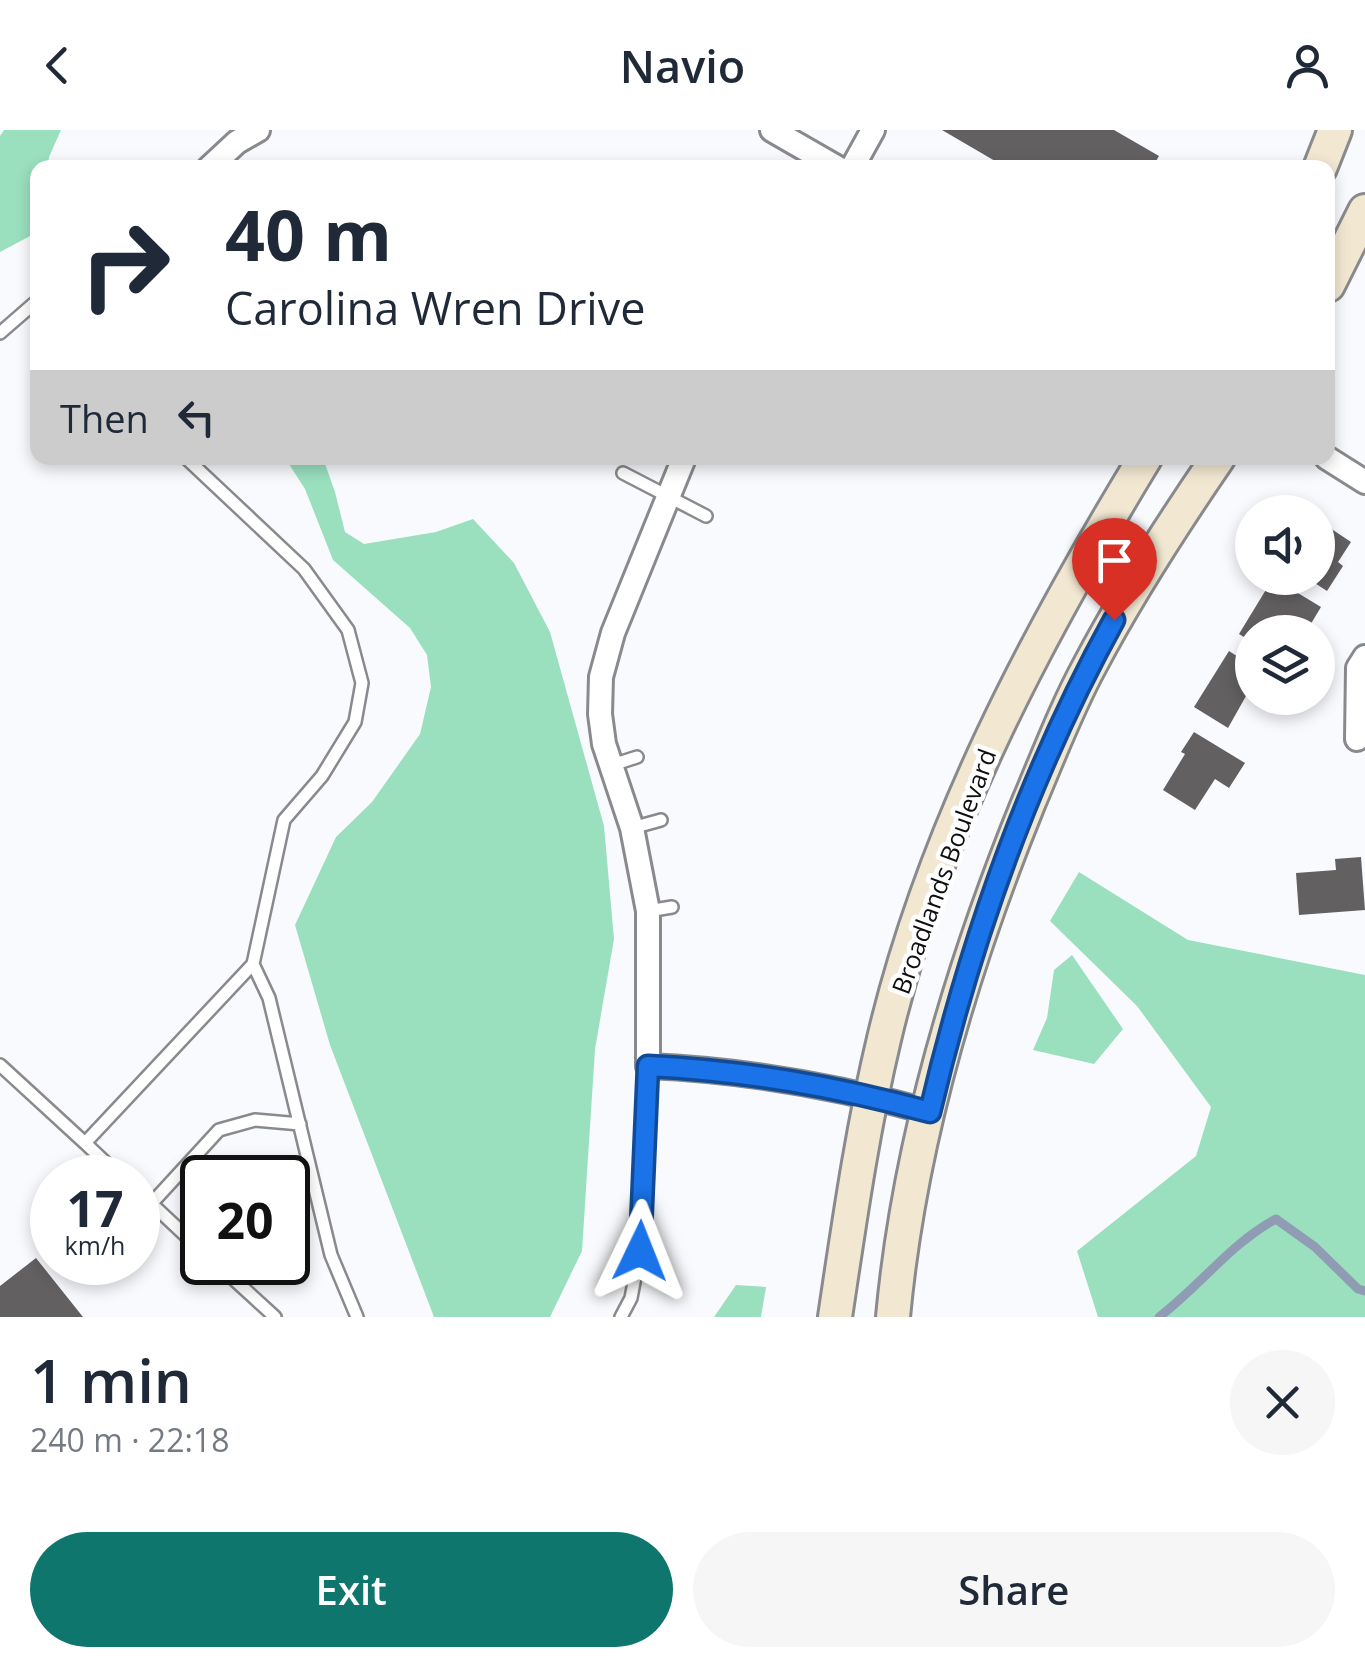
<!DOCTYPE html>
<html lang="en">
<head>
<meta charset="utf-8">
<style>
	:root { --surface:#fff; --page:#f6f6f7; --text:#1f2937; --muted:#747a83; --accent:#0f766e }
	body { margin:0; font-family:"Open Sans",sans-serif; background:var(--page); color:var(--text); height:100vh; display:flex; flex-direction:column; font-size:38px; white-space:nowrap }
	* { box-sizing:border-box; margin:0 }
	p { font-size:32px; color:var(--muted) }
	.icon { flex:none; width:55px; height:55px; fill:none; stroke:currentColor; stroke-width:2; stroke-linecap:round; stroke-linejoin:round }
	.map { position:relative; height:1187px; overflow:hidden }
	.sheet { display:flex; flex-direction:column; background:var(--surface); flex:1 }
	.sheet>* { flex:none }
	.top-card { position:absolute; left:30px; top:30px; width:1305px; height:305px; border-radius:20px; box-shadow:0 5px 15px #0003; background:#fff; color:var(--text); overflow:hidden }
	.tools { position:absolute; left:1235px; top:365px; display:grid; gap:20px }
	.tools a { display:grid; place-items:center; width:100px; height:100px; border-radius:50%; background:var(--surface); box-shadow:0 5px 15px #0003; font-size:50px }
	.speed { position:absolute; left:30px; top:1025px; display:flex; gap:20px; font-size:50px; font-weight:700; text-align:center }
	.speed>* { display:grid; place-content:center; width:130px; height:130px; border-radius:50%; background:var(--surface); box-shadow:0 5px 15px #0003; line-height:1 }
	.speed small { font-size:25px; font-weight:400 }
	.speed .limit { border:5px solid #111; border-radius:15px; background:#fff; color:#111 }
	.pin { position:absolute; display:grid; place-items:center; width:85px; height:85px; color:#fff; margin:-102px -42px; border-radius:50% 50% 50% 0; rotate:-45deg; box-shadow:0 0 10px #0007 }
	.pin .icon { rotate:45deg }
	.me { position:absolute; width:110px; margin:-55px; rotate:2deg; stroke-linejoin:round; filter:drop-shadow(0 0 8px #0008) }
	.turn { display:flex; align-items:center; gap:35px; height:210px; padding:0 30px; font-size:45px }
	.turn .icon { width:130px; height:130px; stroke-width:2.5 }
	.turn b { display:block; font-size:70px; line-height:85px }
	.then { display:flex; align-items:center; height:95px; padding:0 30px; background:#0003; gap:20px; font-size:38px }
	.round { display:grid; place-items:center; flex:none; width:105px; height:105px; border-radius:52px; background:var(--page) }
	.summary { display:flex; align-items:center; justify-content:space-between; height:170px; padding:0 30px }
	h1 { font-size:60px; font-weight:600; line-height:75px }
	.primary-button { display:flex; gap:20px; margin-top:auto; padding:20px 30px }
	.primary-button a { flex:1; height:115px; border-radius:60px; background:var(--accent); color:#fff; font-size:40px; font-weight:600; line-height:115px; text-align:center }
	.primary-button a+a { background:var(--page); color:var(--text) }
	header { display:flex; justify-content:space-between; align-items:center; height:130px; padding:0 30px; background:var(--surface); font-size:45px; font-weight:600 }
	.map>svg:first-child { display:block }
	.green { fill:#9ae0bf }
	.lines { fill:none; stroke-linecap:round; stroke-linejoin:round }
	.stream { stroke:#8f9cb4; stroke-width:9 }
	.building { fill:#636062 }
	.service-casing { stroke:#898a8d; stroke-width:16 }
	.minor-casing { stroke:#898a8d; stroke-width:28 }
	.secondary-casing { stroke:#898a8d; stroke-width:38 }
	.service { stroke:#fff; stroke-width:11 }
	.minor { stroke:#fff; stroke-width:22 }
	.secondary { stroke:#f2e8d2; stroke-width:32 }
	.route-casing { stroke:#114b97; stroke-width:25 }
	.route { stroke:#1a73e8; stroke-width:18 }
	.labels { text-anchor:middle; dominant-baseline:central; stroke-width:9; stroke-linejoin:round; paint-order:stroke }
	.street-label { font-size:25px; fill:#0e0f10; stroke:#fff }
</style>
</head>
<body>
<header><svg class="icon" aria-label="back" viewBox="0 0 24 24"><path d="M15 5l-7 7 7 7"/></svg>Navio<svg class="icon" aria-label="person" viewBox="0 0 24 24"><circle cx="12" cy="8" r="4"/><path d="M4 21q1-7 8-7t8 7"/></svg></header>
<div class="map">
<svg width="1365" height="1187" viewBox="0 0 1365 1187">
	<rect width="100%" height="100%" fill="#f9fafd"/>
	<path class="green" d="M4 0H61L49 27 48 37 38 38 37 91 32 105 0 122V6Z
		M285 328H323L335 362 345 402 364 414 436 402 473 389 514 433 550 502 604 696 614 809 595 919 582 1121 550 1187H434L330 915 295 795 336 707 372 672 420 604 431 557 427 525 410 498 333 430 305 359Z
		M1079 742 1188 810 1365 845V1187H1098L1077 1121 1196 1026 1211 977 1137 876 1050 791Z
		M1072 825 1123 899 1094 934 1033 920 1047 888 1054 840Z
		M736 1155 766 1157 761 1187H714Z"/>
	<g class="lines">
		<path class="stream" d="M1159 1187C1200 1156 1231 1113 1276 1089L1315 1117 1358 1159 1365 1161"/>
	</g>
	<path class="building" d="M942 0H1114L1159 26 1152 38H1007Z
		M1318 390 1351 412 1338 432 1343 436 1327 461 1307 448H1318Z
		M1273 448 1321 477 1306 502 1297 497 1294 502H1252V512L1239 504Z
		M1229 521 1252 536V568H1264L1260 575 1246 566 1228 598 1194 577Z
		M1194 602 1245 633 1229 658 1215 649 1195 680 1163 660 1185 624 1181 622Z
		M1361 727 1365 780 1299 785 1296 743 1336 740 1335 729Z
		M36 1128 83 1187H0V1156Z"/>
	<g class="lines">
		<g class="service-casing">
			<path id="service" d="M0 203 38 170
				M623 343 706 386
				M609 636 637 627
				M632 698 661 690
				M648 781 672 777
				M253 834 269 868 331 1125 357 1187
				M0 935 85 1013
				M122 1048 85 1013 253 834 284 690 322 646 355 592 362 553 348 500 304 439 186 328
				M138 1061 202 1121
				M151 1074 219 1000 255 990 300 994
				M215 1132 275 1187
				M621 1187 631 1168 640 1121 648 936"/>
		</g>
		<g class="minor-casing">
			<path id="minor" d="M772 0 838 38
				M209 38 237 12 258 0
				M852 38 873 0
				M684 328 613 503 601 547 600 584 604 614 632 698 648 781V936C745 940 836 956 930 982
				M1327 328 1365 352
				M1357 609 1358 538 1365 527"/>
		</g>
		<g class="secondary-casing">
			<path id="secondary" d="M1320 38 1335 0
				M1328 155 1365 81
				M835 1187C849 1094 862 1001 884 909 933 701 1035 509 1145 328
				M893 1187C909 1014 963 834 1028 674 1048 627 1066 579 1090 535 1128 463 1172 395 1218 328"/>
		</g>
		<use href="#service" class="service"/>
		<use href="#minor" class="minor"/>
		<use href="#secondary" class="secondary"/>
	</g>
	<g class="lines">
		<g class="route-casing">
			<path id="route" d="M640 1121 648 936C747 941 834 956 930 982 970 812 1029 644 1114 490"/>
		</g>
		<use href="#route" class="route"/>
	</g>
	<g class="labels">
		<g class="street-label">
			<text transform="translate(943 741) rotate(-70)">Broadlands Boulevard</text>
		</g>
	</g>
</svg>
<div class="tools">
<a><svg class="icon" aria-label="sound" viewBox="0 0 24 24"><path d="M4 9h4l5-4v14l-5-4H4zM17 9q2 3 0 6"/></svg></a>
<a><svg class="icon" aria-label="layers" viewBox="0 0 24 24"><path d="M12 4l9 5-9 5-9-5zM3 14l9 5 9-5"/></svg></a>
</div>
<div class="speed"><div>17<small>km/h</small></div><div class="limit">20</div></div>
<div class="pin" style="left:1114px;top:490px;background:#d93025"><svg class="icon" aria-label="arrive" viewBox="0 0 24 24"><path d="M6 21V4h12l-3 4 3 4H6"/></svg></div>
<svg class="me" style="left:640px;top:1121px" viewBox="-20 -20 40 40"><path d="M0-17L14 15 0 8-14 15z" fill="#1a73e8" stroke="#fff" stroke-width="4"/></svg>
<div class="top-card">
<div class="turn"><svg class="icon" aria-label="right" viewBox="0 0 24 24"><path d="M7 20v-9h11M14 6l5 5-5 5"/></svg><div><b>40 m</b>Carolina Wren Drive</div></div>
<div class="then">Then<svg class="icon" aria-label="left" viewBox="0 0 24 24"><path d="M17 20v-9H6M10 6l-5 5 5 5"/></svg></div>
</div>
</div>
<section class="sheet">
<div class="summary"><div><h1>1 min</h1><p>240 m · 22:18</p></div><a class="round"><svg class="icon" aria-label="close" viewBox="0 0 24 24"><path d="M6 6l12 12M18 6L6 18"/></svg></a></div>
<div class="primary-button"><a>Exit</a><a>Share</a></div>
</section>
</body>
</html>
